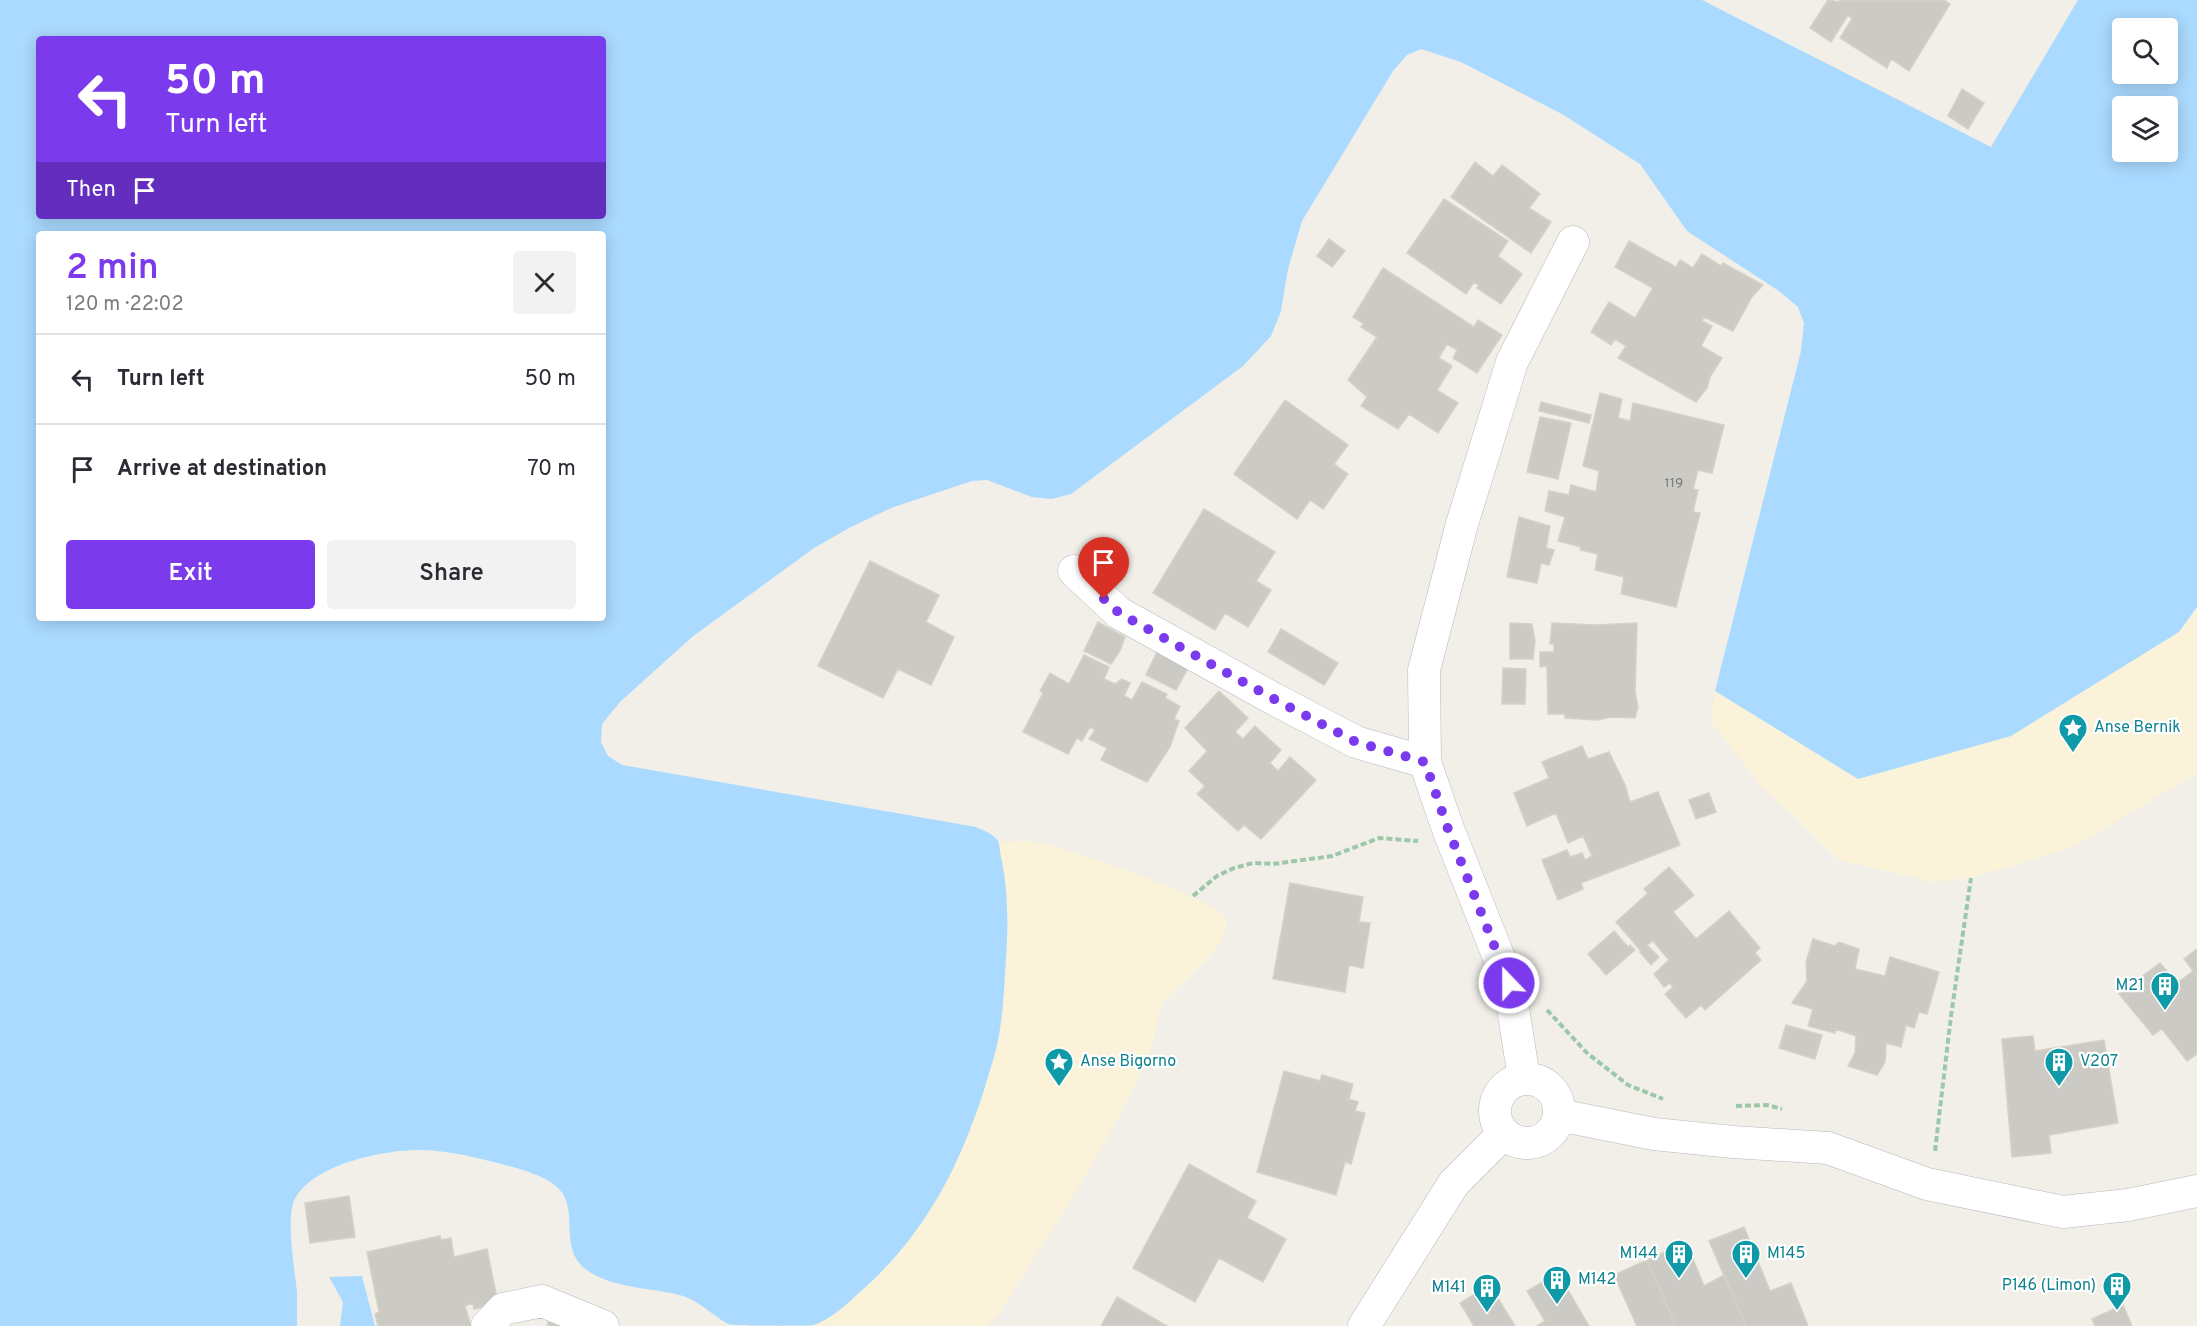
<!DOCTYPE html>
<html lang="en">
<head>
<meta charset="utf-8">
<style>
	:root { --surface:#fff; --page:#f2f2f3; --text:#2b2b33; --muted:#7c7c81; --line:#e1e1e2; --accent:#7c3aed }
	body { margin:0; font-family:Overpass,sans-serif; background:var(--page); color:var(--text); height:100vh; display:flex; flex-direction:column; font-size:22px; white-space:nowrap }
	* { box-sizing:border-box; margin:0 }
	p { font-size:20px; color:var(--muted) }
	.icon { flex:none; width:33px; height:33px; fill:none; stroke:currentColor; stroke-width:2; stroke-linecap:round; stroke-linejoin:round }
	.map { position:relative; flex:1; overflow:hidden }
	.side { position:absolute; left:36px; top:231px; width:570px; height:390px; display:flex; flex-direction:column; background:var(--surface); border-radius:6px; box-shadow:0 3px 15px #0003 }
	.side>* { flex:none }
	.guide { position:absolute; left:36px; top:36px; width:570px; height:183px; border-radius:6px; box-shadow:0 3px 15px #0003; background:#7c3aed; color:#fff; overflow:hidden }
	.fabs { position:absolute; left:2112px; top:18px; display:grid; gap:12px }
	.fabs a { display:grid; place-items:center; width:66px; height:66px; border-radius:6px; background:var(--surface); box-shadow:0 3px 15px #0003; font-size:30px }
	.pin { position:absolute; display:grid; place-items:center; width:51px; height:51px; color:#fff; margin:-62px -26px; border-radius:50% 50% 50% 0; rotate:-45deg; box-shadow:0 0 6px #0007 }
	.pin .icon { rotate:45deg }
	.me { position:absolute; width:66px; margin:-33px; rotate:338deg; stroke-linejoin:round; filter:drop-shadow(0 0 4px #0008) }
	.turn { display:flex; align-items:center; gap:21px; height:126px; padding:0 30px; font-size:27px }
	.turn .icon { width:78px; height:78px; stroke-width:2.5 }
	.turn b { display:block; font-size:42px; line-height:51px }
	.then { display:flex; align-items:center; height:57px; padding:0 30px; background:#0003; gap:12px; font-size:22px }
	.round { display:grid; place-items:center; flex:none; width:63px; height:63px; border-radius:6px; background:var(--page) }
	.overview { display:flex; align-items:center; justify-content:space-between; height:102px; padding:0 30px }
	h1 { font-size:36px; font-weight:600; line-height:45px; color:var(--accent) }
	.action { display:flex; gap:12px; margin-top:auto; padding:12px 30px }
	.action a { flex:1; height:69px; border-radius:6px; background:var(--accent); color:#fff; font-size:24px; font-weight:600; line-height:69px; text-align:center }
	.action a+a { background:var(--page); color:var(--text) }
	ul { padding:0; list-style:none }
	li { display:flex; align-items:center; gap:18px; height:90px; padding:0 30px; border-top:2px solid var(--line) }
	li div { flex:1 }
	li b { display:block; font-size:22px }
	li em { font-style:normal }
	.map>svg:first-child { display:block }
	.sand { fill:#fbf3d9 }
	.water { fill:#aadaff; fill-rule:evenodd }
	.building { fill:#cccac5; stroke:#d6d1c6; stroke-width:1.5 }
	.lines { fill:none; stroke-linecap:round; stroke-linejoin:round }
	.street-casing { stroke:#b5b8bc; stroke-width:33 }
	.path { stroke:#9cc7a9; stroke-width:4; stroke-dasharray:6 3; stroke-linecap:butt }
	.street { stroke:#fff; stroke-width:32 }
	.route { stroke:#7c3aed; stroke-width:10; stroke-dasharray:0 18 }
	.labels { text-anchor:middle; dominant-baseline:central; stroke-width:4.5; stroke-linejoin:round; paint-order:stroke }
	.number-label { font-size:14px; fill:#7a7d7f }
	.culture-label { font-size:16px; fill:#0d838f; stroke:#fff; text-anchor:start }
</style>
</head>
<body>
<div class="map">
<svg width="2197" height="1326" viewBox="0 0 2197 1326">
	<rect width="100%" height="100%" fill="#f1efe8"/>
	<path class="sand" d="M2197 607V771L2191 777 2074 847 1971 878 1932 882 1839 860 1758 783 1711 721 1715 691 1858 779 2179 632Z
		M1028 841C1040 844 1052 846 1063 849 1088 856 1217 900 1225 918 1236 946 1172 986 1161 1007 1157 1015 1157 1025 1155 1034 1153 1044 1149 1055 1145 1064 1104 1152 1050 1233 998 1315L986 1326H812L840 1310 1005 984 1008 925 1006 884 998 842Z"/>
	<path class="water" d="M0 0H1702L1991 147 2078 0H2197V607L2179 632 2011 736 1858 779 1715 691 1801 351 1804 323 1798 307 1779 291 1687 231 1640 164 1562 114 1461 62 1421 49 1407 55 1393 71 1302 221 1288 269 1281 311 1271 336 1243 366 1071 494 1052 499 1032 497 987 480 972 481 891 508 851 527 814 548 692 637 620 702 602 724 601 742 608 756 622 765 976 827C983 830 993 834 998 841 1000 846 1000 855 1002 861 1009 898 1008 935 1005 973 1004 997 1002 1022 997 1045 994 1060 988 1075 984 1090 959 1168 924 1236 861 1291 848 1303 831 1320 813 1325 806 1326 733 1326 728 1324 713 1316 701 1302 683 1296 654 1288 621 1289 593 1274 553 1252 583 1211 557 1187 545 1176 524 1170 509 1166 479 1158 449 1150 418 1150 383 1150 310 1165 294 1201 286 1220 295 1270 297 1293 297 1304 297 1315 297 1326H0ZM2122 28H2168V74H2122ZM39 39H603V216H39ZM2122 106H2168V152H2122ZM39 234H603V618H39Z
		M362 1276 375 1326H340L343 1302 329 1277Z"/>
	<path class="building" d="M1828 0 1839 2 1840 0H1944L1950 4 1909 71 1891 59 1887 68 1840 38 1852 19 1848 15 1831 42 1810 28Z
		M1962 89 1984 103 1968 129 1948 116Z
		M1475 162 1493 176 1502 165 1540 194 1529 208 1551 222 1531 253 1451 197Z
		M1444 199 1508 241 1498 256 1522 274 1501 304 1477 288 1479 285 1474 282 1466 294 1407 253Z
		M1329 239 1345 251 1332 267 1317 256Z
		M1629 241 1676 267 1680 260 1693 268 1702 254 1721 266 1723 263 1763 285 1752 297 1733 331 1704 317 1702 321 1712 326 1701 346 1722 358 1710 377 1707 388 1696 402 1618 358 1626 346 1615 339 1611 345 1591 332 1609 302 1635 318 1653 288 1615 267Z
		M1383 268 1474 327 1478 320 1502 335 1477 373 1453 358 1457 350 1447 344 1439 358 1452 366 1437 390 1458 403 1438 433 1409 414 1398 429 1361 406 1367 397 1348 380 1377 337 1361 327 1364 324 1353 317Z
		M1600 393 1622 399 1618 418 1630 421 1633 403 1724 425 1712 473 1698 470 1693 489 1698 490 1693 512 1700 513 1676 607 1621 594 1624 577 1595 570 1598 554 1580 550 1581 547 1558 541 1565 517 1545 511 1549 491 1569 495 1571 485 1596 492 1599 471 1583 466Z
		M1285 400 1348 445 1334 464 1348 474 1323 509 1310 500 1297 519 1234 474Z
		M1541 402 1591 415 1589 423 1539 411Z
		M1540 417 1571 423 1558 479 1527 472Z
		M1204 509 1275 552 1256 581 1271 590 1248 627 1225 613 1215 630 1153 593Z
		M1519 517 1550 526 1546 548 1554 550 1549 565 1541 563 1537 583 1507 577Z
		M870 561 939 595 926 622 954 637 931 685 898 669 883 698 818 666Z
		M1098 622 1125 637 1120 651 1111 664 1084 651Z
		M1510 623 1532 624 1535 641 1533 659H1510Z
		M1552 623 1596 625 1637 623 1635 692 1638 707 1635 718 1611 717 1597 720 1565 718V714H1548L1547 666 1540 667V652H1554V644H1550Z
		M1281 629 1338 663 1324 685 1268 652Z
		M1157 652 1188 668 1176 690 1146 675Z
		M1084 655 1109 667 1104 679 1115 684 1122 679 1130 683 1124 696 1132 700 1142 682 1167 694 1165 698 1180 706 1174 719 1179 721 1170 747 1147 782 1101 760 1107 748 1089 739 1095 730 1090 727 1082 741 1077 738 1068 754 1023 732 1043 693 1040 691 1050 673 1069 684Z
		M1503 668 1526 669 1525 704H1502Z
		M1219 691 1248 718 1235 732 1243 739 1255 726 1281 750 1270 763 1278 771 1290 757 1316 780 1261 839 1244 825 1238 831 1197 794 1205 786 1189 771 1207 751 1185 728Z
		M1582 746 1588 759 1609 752 1625 785 1630 802 1658 792 1680 845 1581 883 1583 889 1558 900 1542 860 1567 850 1570 857 1582 853 1585 860 1592 856 1583 836 1568 843 1556 813 1527 826 1514 793 1549 778 1542 762Z
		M1709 793 1716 812 1696 819 1689 800Z
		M1669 867 1694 895 1673 912 1696 939 1729 911 1760 948 1755 953 1761 960 1705 1010 1701 1005 1686 1018 1665 994 1673 987 1670 983 1664 987 1654 974 1669 960 1653 941 1647 945 1659 957 1651 965 1640 952 1641 951 1616 922 1648 893 1644 889Z
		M1290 883 1363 897 1359 922 1370 923 1363 968 1349 965 1345 992 1273 979Z
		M1614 931 1628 947 1630 945 1635 950 1606 975 1588 954Z
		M1813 939 1835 946 1839 942 1859 949 1855 969 1885 976 1890 957 1939 972 1927 1014 1919 1012 1914 1028 1906 1025 1901 1047 1886 1043 1885 1062 1877 1075 1848 1066 1855 1053 1856 1036 1836 1029 1835 1033 1808 1026 1813 1009 1792 1003 1807 981 1806 962Z
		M2197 949V976L2184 959Z
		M2160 963 2177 983 2193 971 2197 976V1054L2187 1061 2162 1029 2153 1035 2119 994Z
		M1786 1025 1822 1035 1815 1059 1779 1048Z
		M2033 1036 2035 1051 2104 1040 2118 1123 2049 1135 2051 1153 2012 1157 2002 1039Z
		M1284 1071 1320 1081 1322 1075 1353 1084 1349 1099 1358 1102 1355 1111 1365 1113 1351 1164 1345 1162 1336 1195 1257 1172Z
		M1189 1164 1256 1201 1247 1218 1286 1239 1263 1282 1219 1258 1195 1302 1133 1268Z
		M349 1196 355 1237 310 1243 305 1203Z
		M1744 1227 1770 1291 1791 1283 1808 1326H1746L1709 1241Z
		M440 1236 441 1240 451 1238 454 1257 487 1249 498 1303 474 1309 473 1303 465 1306 471 1326H378L375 1314 379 1312 367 1252Z
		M1686 1242 1704 1286 1724 1275 1746 1326H1676L1647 1260Z
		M1647 1260 1676 1326H1637L1614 1275Z
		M1558 1273 1589 1326H1537L1545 1321 1527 1291Z
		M1490 1285 1515 1326H1474L1460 1303Z
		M1117 1297 1167 1326H1101Z
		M2123 1305 2132 1326H2095L2092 1319Z
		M549 1318 585 1326H547Z"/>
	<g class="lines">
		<g class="street-casing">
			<path id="street" d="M1074 571 1119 613 1274 699 1356 742 1425 762
				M1524 1078 1509 983 1448 829 1425 762 1424 670 1462 524 1512 362 1573 242
				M1495 1111a32 32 0 1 1 64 0a32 32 0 1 1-64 0Z
				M1559 1115 1654 1134 1733 1142 1828 1148 1927 1184 2063 1212 2128 1205 2197 1191
				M487 1326 503 1309 542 1301 603 1326
				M1364 1326 1454 1183 1504 1133"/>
		</g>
		<path class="path" d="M1193 896 1217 876 1234 868 1253 863 1273 864 1332 856 1379 838 1418 841
			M1547 1010 1587 1053 1628 1085 1663 1099
			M1736 1106 1767 1105 1782 1109
			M1935 1151 1951 1016 1971 878"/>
		<use href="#street" class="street"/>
	</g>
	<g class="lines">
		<path class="route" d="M1104 599 1119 613 1274 699 1356 742 1425 762 1448 829 1509 983"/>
	</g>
	<defs>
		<g id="sight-pin" transform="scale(1.5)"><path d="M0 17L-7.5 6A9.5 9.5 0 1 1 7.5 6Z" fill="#0f9aa8" stroke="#fff"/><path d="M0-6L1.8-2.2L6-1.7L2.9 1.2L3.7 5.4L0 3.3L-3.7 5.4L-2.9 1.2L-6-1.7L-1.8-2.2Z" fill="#fff"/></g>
		<g id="building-pin" transform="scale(1.5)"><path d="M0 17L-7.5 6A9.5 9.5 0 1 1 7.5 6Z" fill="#0f9aa8" stroke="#fff"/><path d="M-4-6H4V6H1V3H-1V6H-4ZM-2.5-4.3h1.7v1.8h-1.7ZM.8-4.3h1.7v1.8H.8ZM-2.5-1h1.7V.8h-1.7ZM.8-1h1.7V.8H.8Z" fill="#fff"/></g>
	</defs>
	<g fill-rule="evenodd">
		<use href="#sight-pin" x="2073" y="728"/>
		<use href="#building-pin" x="2165" y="986"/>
		<use href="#sight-pin" x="1059" y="1062"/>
		<use href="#building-pin" x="2059" y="1062"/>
		<use href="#building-pin" x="1679" y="1254"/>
		<use href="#building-pin" x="1746" y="1254"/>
		<use href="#building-pin" x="1557" y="1280"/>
		<use href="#building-pin" x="2117" y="1286"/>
		<use href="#building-pin" x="1487" y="1288"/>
	</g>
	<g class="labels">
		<g class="number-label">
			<text x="1674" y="483">119</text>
		</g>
		<g class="culture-label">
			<text x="2094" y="728">Anse Bernik</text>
			<text x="2144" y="986" text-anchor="end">M21</text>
			<text x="1080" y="1062">Anse Bigorno</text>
			<text x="2080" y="1062">V207</text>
			<text x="1658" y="1254" text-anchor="end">M144</text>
			<text x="1767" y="1254">M145</text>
			<text x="1578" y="1280">M142</text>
			<text x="2096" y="1286" text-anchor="end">P146 (Limon)</text>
			<text x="1466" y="1288" text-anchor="end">M141</text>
		</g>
	</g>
</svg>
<div class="fabs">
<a><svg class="icon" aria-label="search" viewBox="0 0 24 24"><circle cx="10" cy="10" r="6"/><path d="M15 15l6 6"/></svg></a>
<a><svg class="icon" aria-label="layers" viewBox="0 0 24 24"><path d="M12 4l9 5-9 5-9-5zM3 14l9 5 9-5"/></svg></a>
</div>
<div class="pin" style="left:1104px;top:599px;background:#d93025"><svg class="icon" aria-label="arrive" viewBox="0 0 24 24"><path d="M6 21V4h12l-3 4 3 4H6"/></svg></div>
<svg class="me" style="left:1509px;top:983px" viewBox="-20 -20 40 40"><circle r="17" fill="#7c3aed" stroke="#fff" stroke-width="3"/><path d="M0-11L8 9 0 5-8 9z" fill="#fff"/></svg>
<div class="guide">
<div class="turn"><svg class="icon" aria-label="left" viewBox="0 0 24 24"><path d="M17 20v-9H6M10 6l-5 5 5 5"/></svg><div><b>50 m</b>Turn left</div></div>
<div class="then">Then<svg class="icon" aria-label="arrive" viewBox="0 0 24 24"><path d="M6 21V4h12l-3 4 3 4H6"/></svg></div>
</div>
<section class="side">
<div class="overview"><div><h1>2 min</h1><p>120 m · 22:02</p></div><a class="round"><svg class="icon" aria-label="close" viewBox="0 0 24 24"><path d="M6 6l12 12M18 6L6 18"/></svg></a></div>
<ul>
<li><svg class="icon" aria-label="left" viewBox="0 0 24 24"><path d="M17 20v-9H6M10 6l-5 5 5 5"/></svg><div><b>Turn left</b></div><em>50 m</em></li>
<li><svg class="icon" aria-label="arrive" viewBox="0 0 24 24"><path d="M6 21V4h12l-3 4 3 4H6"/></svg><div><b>Arrive at destination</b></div><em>70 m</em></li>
</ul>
<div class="action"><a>Exit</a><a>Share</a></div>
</section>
</div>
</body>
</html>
